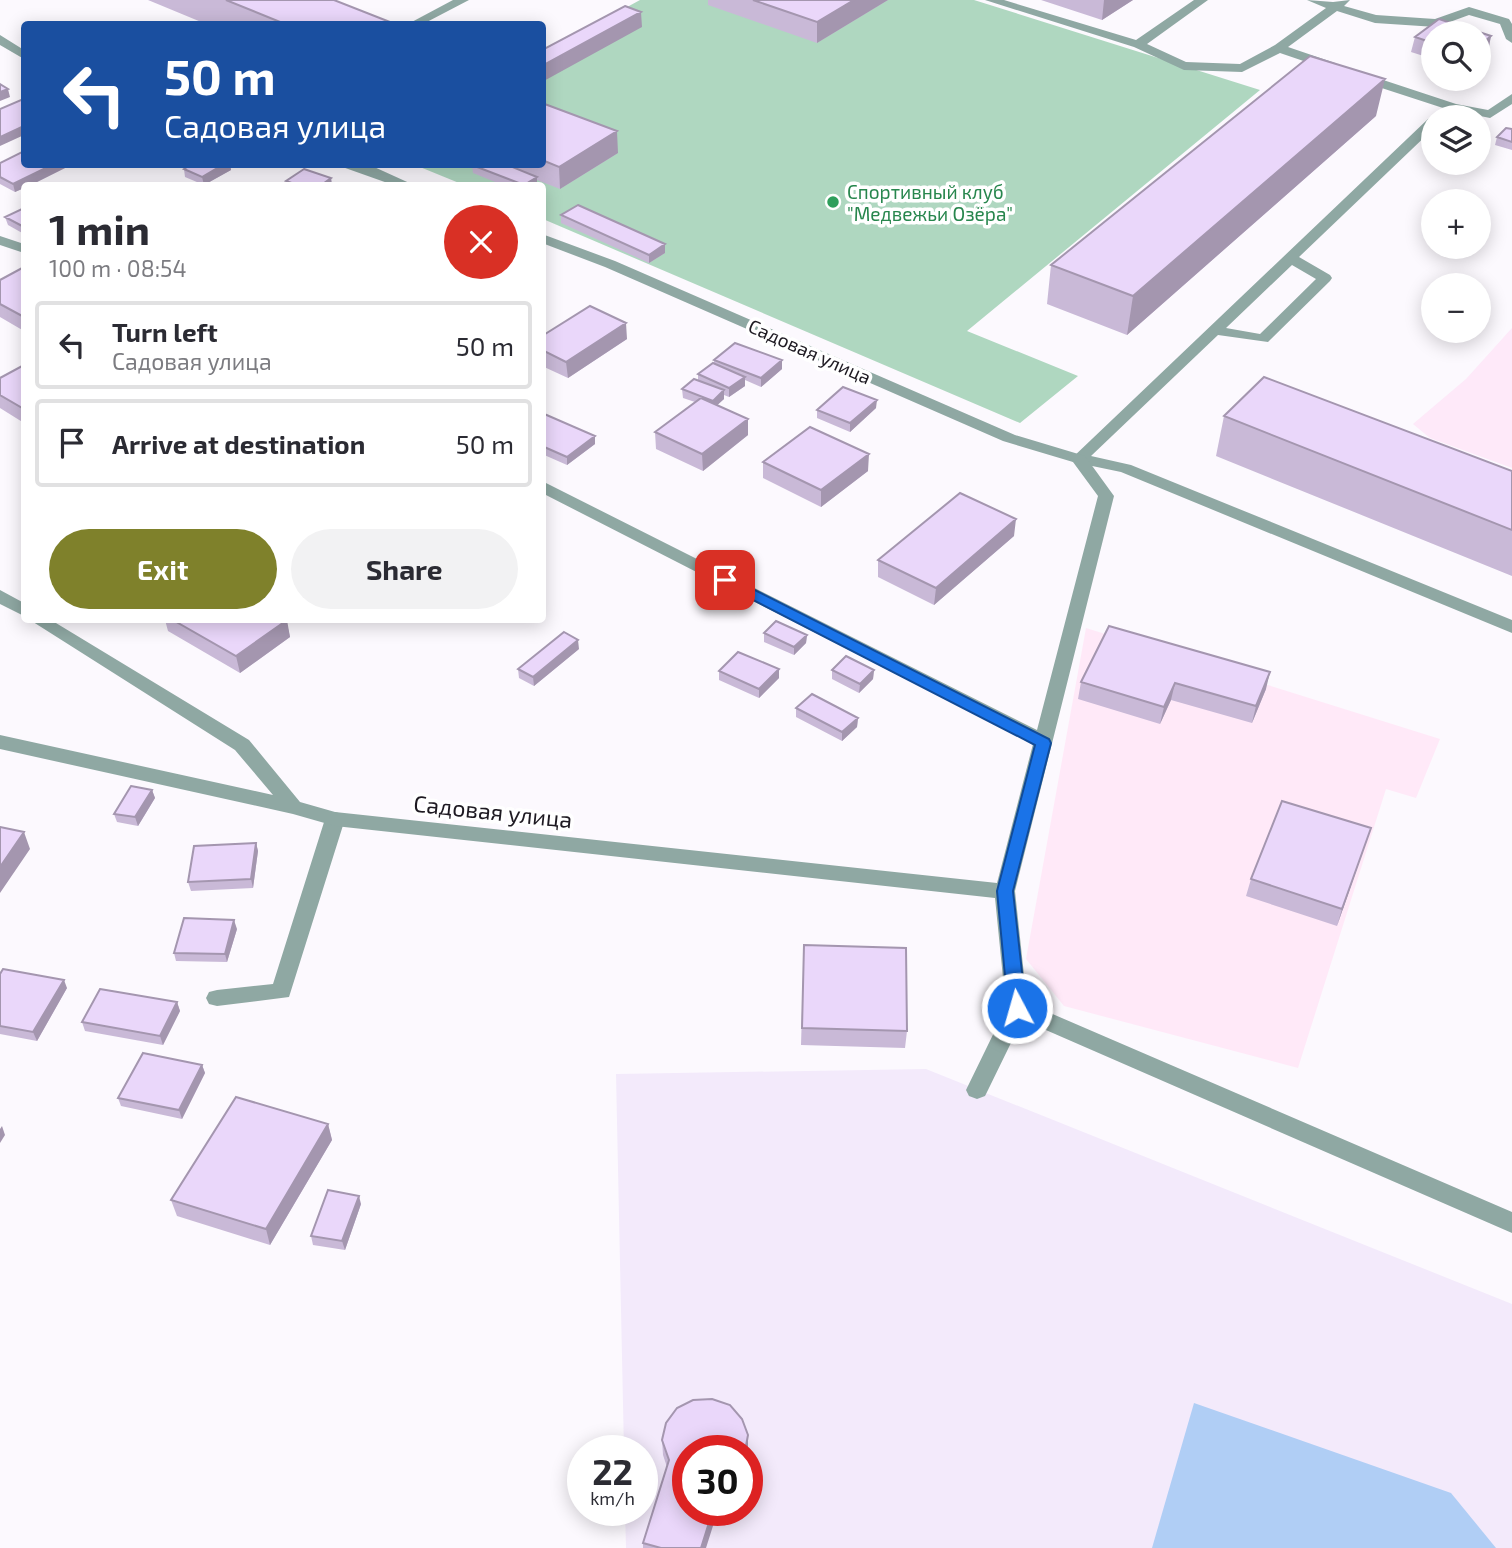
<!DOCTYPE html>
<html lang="en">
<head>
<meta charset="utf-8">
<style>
	:root { --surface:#fff; --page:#f2f2f3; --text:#2b2b33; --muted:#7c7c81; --line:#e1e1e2; --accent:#7f812b }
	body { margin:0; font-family:"Exo 2",sans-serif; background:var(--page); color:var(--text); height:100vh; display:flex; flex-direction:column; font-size:26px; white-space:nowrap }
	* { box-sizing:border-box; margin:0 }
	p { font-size:23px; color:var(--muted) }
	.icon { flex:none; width:38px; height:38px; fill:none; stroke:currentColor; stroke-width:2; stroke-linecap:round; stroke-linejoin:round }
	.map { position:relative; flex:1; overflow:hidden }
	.sheet { position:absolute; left:21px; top:182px; width:525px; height:441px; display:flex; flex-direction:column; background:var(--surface); border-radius:7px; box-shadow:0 4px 18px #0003 }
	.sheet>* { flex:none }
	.guide { position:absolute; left:21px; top:21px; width:525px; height:147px; border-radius:7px; box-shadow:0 4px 18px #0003; background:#1a4fa0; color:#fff; overflow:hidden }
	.fabs { position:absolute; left:1421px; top:21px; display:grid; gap:14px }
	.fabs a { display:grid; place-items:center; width:70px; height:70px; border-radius:50%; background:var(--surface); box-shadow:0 4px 18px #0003; font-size:35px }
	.speed { position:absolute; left:567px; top:1435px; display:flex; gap:14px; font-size:35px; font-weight:700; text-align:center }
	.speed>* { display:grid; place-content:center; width:91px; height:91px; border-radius:50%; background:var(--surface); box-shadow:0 4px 18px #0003; line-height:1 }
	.speed small { font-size:18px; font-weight:400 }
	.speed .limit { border:10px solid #d22; background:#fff; color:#111 }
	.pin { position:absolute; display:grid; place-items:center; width:60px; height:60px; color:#fff; margin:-30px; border-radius:14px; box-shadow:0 4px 10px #0006 }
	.me { position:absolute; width:77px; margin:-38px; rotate:354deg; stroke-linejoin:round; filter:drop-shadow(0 0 5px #0008) }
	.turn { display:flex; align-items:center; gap:24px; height:147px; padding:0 28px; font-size:32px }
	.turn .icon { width:91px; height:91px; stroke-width:2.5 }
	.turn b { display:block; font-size:49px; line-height:60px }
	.round { display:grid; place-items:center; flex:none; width:74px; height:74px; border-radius:37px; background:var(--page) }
	.overview { display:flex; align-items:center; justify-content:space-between; height:119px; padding:0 28px }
	h1 { font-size:42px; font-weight:700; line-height:52px }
	.cta { display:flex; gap:14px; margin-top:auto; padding:14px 28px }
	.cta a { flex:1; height:80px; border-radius:42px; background:var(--accent); color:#fff; font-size:28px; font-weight:700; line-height:80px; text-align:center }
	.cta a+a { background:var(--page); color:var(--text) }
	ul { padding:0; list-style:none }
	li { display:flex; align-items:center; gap:21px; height:88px; margin:0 14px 10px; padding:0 14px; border:4px solid var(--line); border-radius:7px }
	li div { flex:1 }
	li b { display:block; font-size:26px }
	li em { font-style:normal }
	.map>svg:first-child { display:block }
	.commercial { fill:#ffe9f8 }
	.built { fill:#f3eafb; fill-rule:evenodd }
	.education { fill:#fee9f9 }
	.green { fill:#afd7c0 }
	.water { fill:#b0cef5 }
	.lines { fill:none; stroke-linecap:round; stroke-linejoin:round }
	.service { fill:#8fa8a3; fill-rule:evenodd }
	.minor { fill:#8fa8a3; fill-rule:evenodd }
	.wall { fill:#c9b9d7 }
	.shaded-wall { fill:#a496af }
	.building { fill:#ead7fa; stroke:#a496af; stroke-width:2 }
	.route { fill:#1a73e8; stroke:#114b97; stroke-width:2 }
	.leisure-dot { fill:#2e9e5b; stroke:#fff; stroke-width:2.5 }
	.labels { text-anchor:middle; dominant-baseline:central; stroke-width:7; stroke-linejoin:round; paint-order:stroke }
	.far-leisure-label { font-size:19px; fill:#27864d; stroke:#fff; text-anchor:start }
	.far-street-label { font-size:19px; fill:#1e1a22; stroke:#fff }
	.street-label { font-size:23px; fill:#1e1a22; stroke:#fff }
</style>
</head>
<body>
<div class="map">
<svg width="1512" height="1548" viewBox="0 0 1512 1548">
	<rect width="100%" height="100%" fill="#fcf9fe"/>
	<path class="commercial" d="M1086 628 1440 739 1416 798 1386 789 1298 1068 1064 1006 1026 959Z"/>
	<path class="built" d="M926 1069 1512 1304V1548H626L625 1510H642V1451H624L616 1074ZM688 1451H747V1510H688Z"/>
	<path class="education" d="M1512 328V468L1430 438 1413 424 1466 379Z"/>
	<path class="green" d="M640 0H974L1260 90 967 331 1078 376 1020 423 543 219 542 186 464 185 415 165 542 164 543 53Z"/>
	<path class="water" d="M1194 1403 1451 1493 1496 1548H1152Z"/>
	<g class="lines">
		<path class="service" d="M453 0H469L423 24H408Z
			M985 0H1004L1136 40 1194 0H1208L1147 44 1186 62 1240 64 1275 45 1326 8 1307 0 1333 2 1350 0 1344 6 1376 15 1435 19 1469 7 1509 19 1512 24V43L1506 39 1500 24 1469 15 1436 27 1375 23 1337 11 1288 47 1335 63V69H1327L1280 53 1242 72 1184 70 1134 47Z
			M1359 72 1456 104 1488 110 1512 94V104L1490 118 1456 111 1448 117H1434L1443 108 1354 79 1353 76Z
			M1433 118V129L1299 257 1330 275 1332 278 1330 281 1268 342 1218 335 1091 456 1131 465 1512 620V633L1121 472 1073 462 1071 459 1428 119ZM1292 265 1316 279 1260 334 1226 328Z
			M335 812 342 814 345 819 289 997 217 1006 209 1004 206 998 209 992 217 990 273 984 325 819 328 814Z
			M1017 1000 1025 1002 1028 1008 988 1090 985 1096 977 1099 969 1096 966 1090 1006 1008 1009 1002Z"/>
		<path class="minor" d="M0 35 24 50V59L0 45Z
			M334 164 372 166 416 186H396Z
			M542 234 615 261 1015 435 1085 456 1114 496 1015 891 1027 1003 1512 1212V1233L1009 1014 1006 1008 995 898 335 826 293 814 0 749V735L273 795 235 750 30 620H51L249 740 300 802 335 812 997 883 1033 744 542 493V481L1037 730 1098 496 1073 462 1003 441 605 267 542 243Z
			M0 236 24 244V253L0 245Z
			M0 590 24 603V616L0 604Z"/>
	</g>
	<path class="wall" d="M148 0H334L395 24H206Z
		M708 0H888L817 43 708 5Z
		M1041 0H1133L1102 20Z
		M1439 19 1491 36 1488 51 1479 58V33H1433V59L1411 52 1415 37Z
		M542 103 618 153 560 189 537 180V186H505L473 173 472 165 542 164Z
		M1376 116 1127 335 1047 304 1051 265Z
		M1512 129V150L1495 145 1497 137Z
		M0 163 73 164 29 186H24V188L15 192 0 184Z
		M192 164H230L231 170 204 185 185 177 184 169Z
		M331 178 332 186H287L286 181Z
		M24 208V234L8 225 5 217Z
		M561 215 665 244V253L649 263 561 223Z
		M24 267V331L0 317V280Z
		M542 336 627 339 568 378 542 366Z
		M714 360H782V369L761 387 745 380V386L729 397 724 395V399L717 405 748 435 703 471 656 449 655 432 695 402 683 398 682 389 698 380V374L714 364Z
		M24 365V423L0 408V378Z
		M876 408 850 432 817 418V410Z
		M542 413 595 436V444L567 465 542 454Z
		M1224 416 1512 471V576L1216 456Z
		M763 462 868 471 821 507 763 478Z
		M1014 536 934 605 878 577V560Z
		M165 620H286L290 637 240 673 168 631Z
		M1109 626 1266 689 1252 723 1171 700 1160 724 1078 699 1081 682Z
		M764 633 807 635 806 643 794 655 764 642Z
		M579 649 534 686 519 678 518 669Z
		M779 669V678L759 698 719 680V671Z
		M832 670H874L873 679 859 693 832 679Z
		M796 708 858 718 857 727 842 741 796 717Z
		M152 790 155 798 138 826 117 822 114 814Z
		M1371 828 1337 926 1246 896 1251 879Z
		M256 843 258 851 253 888 191 891 188 882Z
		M237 929 227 962 176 961 174 953Z
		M804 945 907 1031 905 1048 801 1045Z
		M0 974 67 988 37 1041 0 1034Z
		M177 1002 180 1011 163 1045 85 1031 82 1022Z
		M202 1065 205 1073 182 1119 121 1106 118 1098Z
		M328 1124 332 1140 270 1245 177 1216 171 1200Z
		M361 1204 345 1250 313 1245 311 1236Z
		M748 1435V1450L688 1451 706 1548H643V1543L667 1467 663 1455 662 1440Z"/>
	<path class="shaded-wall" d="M854 0H888L817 43V22Z
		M1104 0H1133L1102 20Z
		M641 12 642 27 542 82V66Z
		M1491 36 1488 51 1479 58V46Z
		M1385 79 1376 116 1127 335 1133 296Z
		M8 89 10 97 0 101V92Z
		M24 126V135L0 146V137Z
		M617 131 618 153 560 189 559 167Z
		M54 164H73L29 186H24V188L15 192 13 184Z
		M224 164H230L231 170 204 185 202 177Z
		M537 177V186L524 185Z
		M331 178 332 186H320Z
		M665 244V253L649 263V255Z
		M626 323 627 339 568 378 566 362Z
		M782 360V369L761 387V378Z
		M745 377V386L729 397V388Z
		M724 390V399L713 409V401Z
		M877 400 876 408 850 432V423Z
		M748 419V435L703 471 702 454Z
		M595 436V444L567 465V457Z
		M869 454 868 471 821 507V490Z
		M1016 519 1014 536 934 605 936 588Z
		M287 620 290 637 240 673 236 656Z
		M807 635 806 643 794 655V647Z
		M578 640 579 649 534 686 533 677Z
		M779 669V678L759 698V689Z
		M874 670 873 679 859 693 860 684Z
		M1270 672 1266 689 1252 723 1256 706Z
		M1175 683 1171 700 1160 724 1164 707Z
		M858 718 857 727 842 741V732Z
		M152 790 155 798 138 826 135 817Z
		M1371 828 1365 845 1337 926 1342 909Z
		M24 832 30 849 0 893V867Z
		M256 843 258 851 253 888 251 879Z
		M234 920 237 929 227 962 225 954Z
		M64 980 67 988 37 1041 33 1032Z
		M177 1002 180 1011 163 1045 160 1036Z
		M202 1065 205 1073 182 1119 179 1110Z
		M328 1124 332 1140 270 1245 266 1229Z
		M2 1126 5 1135 0 1143V1129Z
		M359 1196 361 1204 345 1250 342 1241Z
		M748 1435V1450L747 1452V1451H745Z
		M713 1510H718L706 1548H701Z"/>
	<path class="building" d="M226 0H334L395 24H285Z
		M753 0H854L817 22Z
		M625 6 641 12 542 66V50Z
		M1439 19 1491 36 1479 46V33H1433V43L1415 37Z
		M1310 56 1385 79 1133 296 1051 265Z
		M0 84 8 89 0 92Z
		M21 100 24 101V126L0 137V109Z
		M542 103 617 131 559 167 542 160Z
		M1506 128 1512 129V142L1497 137Z
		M24 151V164H54L13 184 0 177V163Z
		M192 164H224L202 177 184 169Z
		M505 164 537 177 524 185 472 165Z
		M304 169 331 178 320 186H300L286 181Z
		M578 205 665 244 649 255 561 215Z
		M24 208V227L5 217Z
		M24 267V317L0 304V280Z
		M590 306 626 323 566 362 542 350V336Z
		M735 343 782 360 761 378 714 360Z
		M713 363 745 377 729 388 698 374Z
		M24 365V409L0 395V378Z
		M1264 377 1512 471V530L1224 416Z
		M694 379 724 390 713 401 682 389Z
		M843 387 877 400 850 423 817 410Z
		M701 398 748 419 702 454 655 432Z
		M542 413 595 436 567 457 542 446Z
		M810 427 869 454 821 490 763 462Z
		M960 493 1016 519 936 588 878 560Z
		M173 620H287L236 656Z
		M776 621 807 635 794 647 764 633Z
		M1109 626 1270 672 1256 706 1175 683 1164 707 1081 682Z
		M564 632 578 640 533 677 518 669Z
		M738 652 779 669 759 689 719 671Z
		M846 656 874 670 860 684 832 670Z
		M812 694 858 718 842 732 796 708Z
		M131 786 152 790 135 817 114 814Z
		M1282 801 1371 828 1342 909 1251 879Z
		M0 827 24 832 0 867Z
		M256 843 251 879 188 882 194 846Z
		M184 918 234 920 225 954 174 953Z
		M804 945 906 948 907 1031 802 1028Z
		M3 969 64 980 33 1032 0 1026V974Z
		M100 989 177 1002 160 1036 82 1022Z
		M143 1053 202 1065 179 1110 118 1098Z
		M236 1097 328 1124 266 1229 171 1200Z
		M328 1190 359 1196 342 1241 311 1236Z
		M712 1399 730 1405 742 1419 748 1435 745 1451H688V1510H713L701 1548H661L643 1543 669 1460 662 1440 666 1423 677 1408 693 1400Z"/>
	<path class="route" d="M725 575 1049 739 1051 743 1013 891 1026 1008 1024 1013H1011L1008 1008 997 891 1035 745 720 583 717 580 720 577Z"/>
	<circle class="leisure-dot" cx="833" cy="202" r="7"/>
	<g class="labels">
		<g class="far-leisure-label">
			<text x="847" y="191">Спортивный клуб<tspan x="847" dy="22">"Медвежьи Озёра"</tspan></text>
		</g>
		<g class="far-street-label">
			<text transform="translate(810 351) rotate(24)">Садовая улица</text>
		</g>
		<g class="street-label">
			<text transform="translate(493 811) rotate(6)">Садовая улица</text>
		</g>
	</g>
</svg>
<div class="fabs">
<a><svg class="icon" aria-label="search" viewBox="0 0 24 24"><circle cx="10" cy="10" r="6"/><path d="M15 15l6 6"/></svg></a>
<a><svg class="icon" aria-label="layers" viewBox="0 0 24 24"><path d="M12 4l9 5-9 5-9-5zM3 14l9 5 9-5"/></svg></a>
<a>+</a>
<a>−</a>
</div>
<div class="speed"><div>22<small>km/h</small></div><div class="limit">30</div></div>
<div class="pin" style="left:725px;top:580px;background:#d93025"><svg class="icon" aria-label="arrive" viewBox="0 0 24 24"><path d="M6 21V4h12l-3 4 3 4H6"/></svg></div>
<svg class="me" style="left:1017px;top:1008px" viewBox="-20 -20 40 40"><circle r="17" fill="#1a73e8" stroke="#fff" stroke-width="3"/><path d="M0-11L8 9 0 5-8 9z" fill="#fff"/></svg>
<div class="guide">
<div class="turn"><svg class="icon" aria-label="left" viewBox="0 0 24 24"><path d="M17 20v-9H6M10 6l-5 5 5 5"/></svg><div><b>50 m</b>Садовая улица</div></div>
</div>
<section class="sheet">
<div class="overview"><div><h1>1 min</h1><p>100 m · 08:54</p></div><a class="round" style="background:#d93025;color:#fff"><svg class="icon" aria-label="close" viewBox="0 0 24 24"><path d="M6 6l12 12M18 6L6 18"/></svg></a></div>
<ul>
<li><svg class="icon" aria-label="left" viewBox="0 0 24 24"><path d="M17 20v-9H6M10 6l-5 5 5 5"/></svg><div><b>Turn left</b><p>Садовая улица</p></div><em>50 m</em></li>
<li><svg class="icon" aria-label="arrive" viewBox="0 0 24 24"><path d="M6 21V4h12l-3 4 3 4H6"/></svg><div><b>Arrive at destination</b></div><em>50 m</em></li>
</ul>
<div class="cta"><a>Exit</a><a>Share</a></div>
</section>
</div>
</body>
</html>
